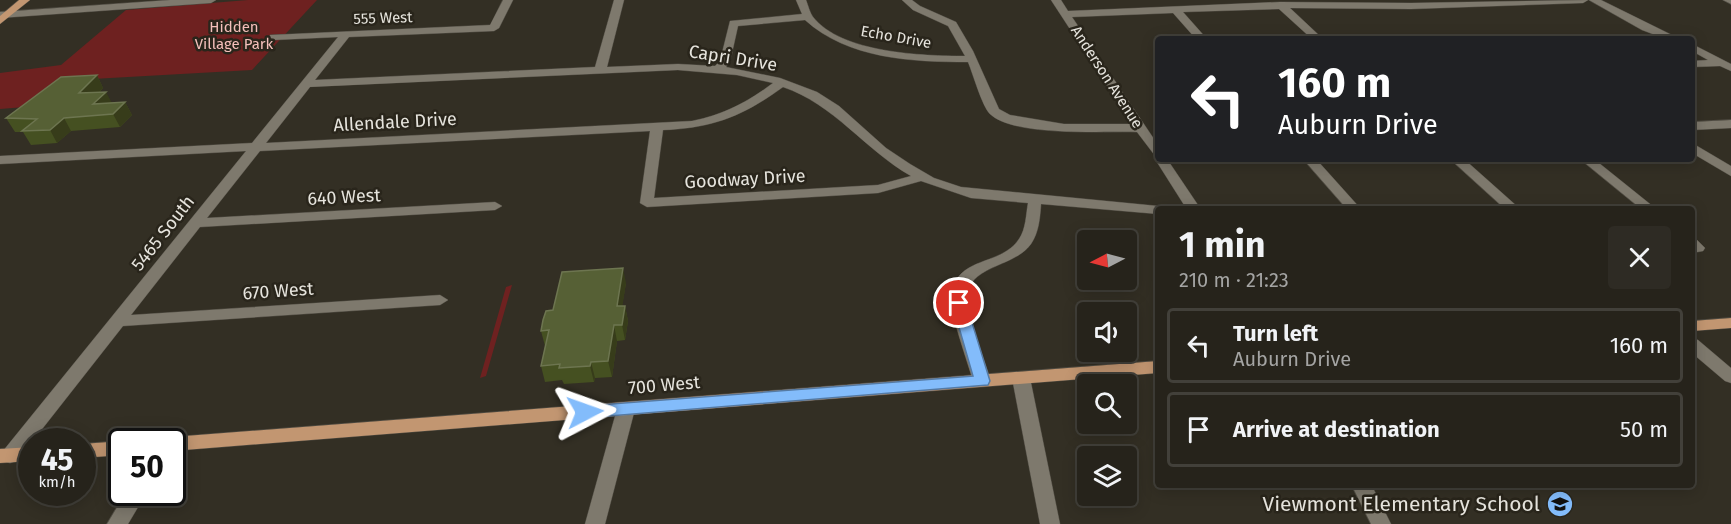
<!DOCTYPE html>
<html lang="en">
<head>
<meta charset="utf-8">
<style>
	:root { --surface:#26231b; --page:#2e2b24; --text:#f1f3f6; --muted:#a4a4a3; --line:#42403a }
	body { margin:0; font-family:"Fira Sans",sans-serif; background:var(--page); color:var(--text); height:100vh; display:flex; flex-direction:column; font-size:22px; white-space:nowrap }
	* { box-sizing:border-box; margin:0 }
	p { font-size:20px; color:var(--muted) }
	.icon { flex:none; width:33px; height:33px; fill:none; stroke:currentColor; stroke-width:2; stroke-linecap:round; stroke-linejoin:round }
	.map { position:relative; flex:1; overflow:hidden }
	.details { position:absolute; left:1155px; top:206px; width:540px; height:282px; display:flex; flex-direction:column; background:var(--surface); border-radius:6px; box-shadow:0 3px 15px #0003,0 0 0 2px var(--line) }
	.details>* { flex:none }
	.banner { position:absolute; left:1155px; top:36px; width:540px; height:126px; border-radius:6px; box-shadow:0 3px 15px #0003,0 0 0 2px var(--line); background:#202124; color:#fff; overflow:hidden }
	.needle { width:39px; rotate:264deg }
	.tools { position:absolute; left:1077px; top:230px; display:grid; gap:12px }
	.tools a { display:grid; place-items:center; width:60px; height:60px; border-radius:6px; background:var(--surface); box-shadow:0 3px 15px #0003,0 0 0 2px var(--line); font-size:30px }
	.speed { position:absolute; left:18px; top:428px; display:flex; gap:12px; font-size:30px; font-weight:700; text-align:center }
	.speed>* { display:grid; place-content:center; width:78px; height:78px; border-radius:50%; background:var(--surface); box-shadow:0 3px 15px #0003,0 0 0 2px var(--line); line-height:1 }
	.speed small { font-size:15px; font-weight:400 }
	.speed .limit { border:3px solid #111; border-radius:9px; background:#fff; color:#111 }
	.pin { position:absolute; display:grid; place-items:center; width:51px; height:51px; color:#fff; margin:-26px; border:3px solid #fff; border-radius:50%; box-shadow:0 2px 6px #0007 }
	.me { position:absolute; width:66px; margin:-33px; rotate:86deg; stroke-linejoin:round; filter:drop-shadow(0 0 4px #0008) }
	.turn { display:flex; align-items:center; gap:21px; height:126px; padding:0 24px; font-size:27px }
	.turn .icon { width:78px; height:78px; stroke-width:2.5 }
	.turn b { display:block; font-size:42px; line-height:51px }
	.round { display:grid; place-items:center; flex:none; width:63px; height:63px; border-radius:6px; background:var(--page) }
	.headline { display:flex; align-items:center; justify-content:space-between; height:102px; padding:0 24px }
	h1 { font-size:36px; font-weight:700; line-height:45px }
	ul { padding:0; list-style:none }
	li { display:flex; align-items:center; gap:18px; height:75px; margin:0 12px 9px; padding:0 12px; border:3px solid var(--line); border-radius:6px }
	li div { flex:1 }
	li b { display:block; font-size:22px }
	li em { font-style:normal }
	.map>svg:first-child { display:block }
	.green { fill:#6e2120 }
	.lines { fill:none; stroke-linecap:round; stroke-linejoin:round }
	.minor-casing { stroke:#504c43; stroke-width:1 }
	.major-casing { stroke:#504c43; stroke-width:1 }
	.minor { fill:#7e796d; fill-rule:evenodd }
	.major { fill:#c29671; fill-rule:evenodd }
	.wall { fill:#455021 }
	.shaded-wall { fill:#373c1a }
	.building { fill:#566035; stroke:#6d7550; stroke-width:1.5 }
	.route { fill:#83bcfb; stroke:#557aa3; stroke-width:1.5 }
	.labels { text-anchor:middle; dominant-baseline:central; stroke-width:5; stroke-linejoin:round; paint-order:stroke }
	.far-street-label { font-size:15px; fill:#e6e4dd; stroke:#29251b }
	.far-park-label { font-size:15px; fill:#f4bfba; stroke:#29251b }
	.street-label { font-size:18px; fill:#e6e4dd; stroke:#29251b }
	.near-poi-label { font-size:21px; fill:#e6e4dd; stroke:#29251b; text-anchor:end }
</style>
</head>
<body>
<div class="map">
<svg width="1731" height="524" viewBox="0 0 1731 524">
	<rect width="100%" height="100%" fill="#332f24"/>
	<path class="green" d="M248 0H317L252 70 57 81 25 107 0 109V73L61 65 126 10Z
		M512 285 486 376 480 378 506 287Z"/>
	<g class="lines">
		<g class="minor-casing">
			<path id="minor" d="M170 0H216L211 3 0 18V12Z
				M503 0H513L499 28 494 31 349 37 315 80 595 67 614 0H624L607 67 678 64 715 66 720 61 730 21 802 14 796 0H806C808 5 810 13 813 17 841 53 923 56 965 56L948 26 913 10 902 0H912L920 6 956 22 973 51 999 109 1010 115 1064 124H1132L1051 0H1061L1068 11 1280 2 1411 3 1588 0 1583 3 1411 9 1290 8 1323 39H1312L1279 9 1183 12 1207 39H1196L1173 13 1072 17 1158 145V159H1167L1200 208H1186L1155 159 1156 157 1137 132C1104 131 1014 137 990 114 982 106 973 74 968 62 912 62 848 59 805 20L738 26 730 62 726 67 780 78 817 92 839 106 886 148 910 164 934 178 961 187 1158 206 1164 208H1158V214L1041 204C1040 218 1039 232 1031 244 1013 269 966 264 967 301 968 319 985 362 991 381L988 385H976L973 381C968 363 951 316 951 300 953 254 1000 268 1019 239 1026 229 1026 214 1028 203L971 198 921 181 878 193 647 207 640 203 650 131 260 151 207 218 495 202 502 206 495 210 200 227 131 315 440 295 448 300 440 305 123 326 17 461 10 463 3 461 0 456 3 451 246 151 0 164V156L252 143 338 37 274 40 269 37 270 35 490 25ZM678 70 737 75 773 83C748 102 723 115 692 121L266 143 310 87ZM783 87C834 104 865 150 911 176L878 185 654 198 663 130C713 128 743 116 783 87Z
				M1589 0H1601L1680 39H1666L1642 30Z
				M1723 0H1731V4Z
				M1692 44 1731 64V71L1720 66 1692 67V61L1708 60 1692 51Z
				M1731 120V128L1692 130V122Z
				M1692 143 1731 166V176L1692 153Z
				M1303 159H1316L1360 208H1346Z
				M1450 159H1464L1519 208H1504Z
				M1580 159H1594L1655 208H1640Z
				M1692 239 1697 240 1705 248 1703 251 1692 253Z
				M1692 338 1698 340 1731 368V383L1725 381 1692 353Z
				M1021 372 1027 374 1030 378 1060 524H1040L1012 378 1015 374Z
				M626 402 632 404 635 409 605 524H585L617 409 620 404Z
				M1351 484H1371L1391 524H1371Z
				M126 492H147L128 524H107Z"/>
		</g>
		<g class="major-casing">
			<path id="major" d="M19 0H30L0 24V16Z
				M1731 318V328L1692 331V321Z
				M1158 361V373L172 451V441H164L172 437Z
				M122 441V455L82 458V444Z
				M32 447V461L0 463V449Z"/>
		</g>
		<use href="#minor" class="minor"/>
		<use href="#major" class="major"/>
	</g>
	<path class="wall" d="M97 75 103 88 99 93 112 103 125 102 132 115 120 127 71 131 57 143 31 145 23 132H15L6 118Z
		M626 283 622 306H625L628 321 625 340 617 341 612 377 595 378 594 382 564 384 562 380 545 382 541 366 545 346 541 331 553 310Z"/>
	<path class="shaded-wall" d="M97 75 103 88 86 106 79 93Z
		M106 92 113 105 93 104Z
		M125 102 132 115 120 127 113 114Z
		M64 118 71 131 57 143 50 130Z
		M623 268 626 283 620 322 617 306Z
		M625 306 628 321 625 340 622 325Z
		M614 325 617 341 612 377 608 361Z
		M591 362 595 378 594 382 590 366Z"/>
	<path class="building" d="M97 75 79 93 106 92 93 104 125 102 113 114 64 118 50 130 22 131 37 119 6 118 61 77Z
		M623 268 617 306H625L622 325H614L608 361 591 362 590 366 559 368 560 364 541 366 549 330 541 331 543 320 546 311 553 310 562 272Z"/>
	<path class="route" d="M959 299 966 303 990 381 988 385 585 418 579 417 576 412 579 408 585 406 973 376 952 303Z"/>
	<defs>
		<g id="school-disc" transform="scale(1.35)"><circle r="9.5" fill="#83bcfb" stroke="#29251b"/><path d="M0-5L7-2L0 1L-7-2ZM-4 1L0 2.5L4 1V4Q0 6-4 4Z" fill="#111"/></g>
	</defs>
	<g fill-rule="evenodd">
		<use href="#school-disc" x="1560" y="504"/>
	</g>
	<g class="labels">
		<g class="far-street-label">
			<text transform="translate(383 18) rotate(-2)">555 West</text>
			<text transform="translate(896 37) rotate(10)">Echo Drive</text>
			<text transform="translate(1107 77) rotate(57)">Anderson Avenue</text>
		</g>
		<g class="far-park-label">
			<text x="234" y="27">Hidden<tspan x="234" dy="17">Village Park</tspan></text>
		</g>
		<g class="street-label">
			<text transform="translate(733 58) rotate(9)">Capri Drive</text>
			<text transform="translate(395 122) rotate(-3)">Allendale Drive</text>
			<text transform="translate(745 179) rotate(-3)">Goodway Drive</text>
			<text transform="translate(344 197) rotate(-3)">640 West</text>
			<text transform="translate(163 233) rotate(-52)">5465 South</text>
			<text transform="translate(278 291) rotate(-4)">670 West</text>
			<text transform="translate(664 385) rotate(-5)">700 West</text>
		</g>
		<g class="near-poi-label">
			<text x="1540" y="504">Viewmont Elementary School</text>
		</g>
	</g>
</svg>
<div class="tools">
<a><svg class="needle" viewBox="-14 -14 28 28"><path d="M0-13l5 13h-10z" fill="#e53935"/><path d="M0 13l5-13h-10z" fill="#a4a4a3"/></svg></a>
<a><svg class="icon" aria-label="sound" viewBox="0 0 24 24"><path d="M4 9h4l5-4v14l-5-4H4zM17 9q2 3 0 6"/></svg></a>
<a><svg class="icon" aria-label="search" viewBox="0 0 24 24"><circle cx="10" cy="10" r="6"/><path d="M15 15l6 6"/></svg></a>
<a><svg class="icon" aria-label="layers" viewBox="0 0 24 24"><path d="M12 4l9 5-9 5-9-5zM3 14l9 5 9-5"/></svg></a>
</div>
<div class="speed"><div>45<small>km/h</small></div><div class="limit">50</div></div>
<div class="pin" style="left:959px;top:303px;background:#d93025"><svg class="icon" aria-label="arrive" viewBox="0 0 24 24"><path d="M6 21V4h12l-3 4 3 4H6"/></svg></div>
<svg class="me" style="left:585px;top:412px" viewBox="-20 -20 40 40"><path d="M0-17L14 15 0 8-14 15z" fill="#83bcfb" stroke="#fff" stroke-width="4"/></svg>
<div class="banner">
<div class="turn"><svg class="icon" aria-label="left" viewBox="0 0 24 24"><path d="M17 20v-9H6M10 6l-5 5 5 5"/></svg><div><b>160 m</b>Auburn Drive</div></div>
</div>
<section class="details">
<div class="headline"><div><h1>1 min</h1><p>210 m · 21:23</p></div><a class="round"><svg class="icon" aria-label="close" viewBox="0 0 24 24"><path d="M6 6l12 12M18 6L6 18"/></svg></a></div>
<ul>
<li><svg class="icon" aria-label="left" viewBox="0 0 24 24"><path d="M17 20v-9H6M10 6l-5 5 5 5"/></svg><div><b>Turn left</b><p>Auburn Drive</p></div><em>160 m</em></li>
<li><svg class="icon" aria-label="arrive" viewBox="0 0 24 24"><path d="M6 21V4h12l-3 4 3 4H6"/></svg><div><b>Arrive at destination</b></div><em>50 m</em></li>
</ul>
</section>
</div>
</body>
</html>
